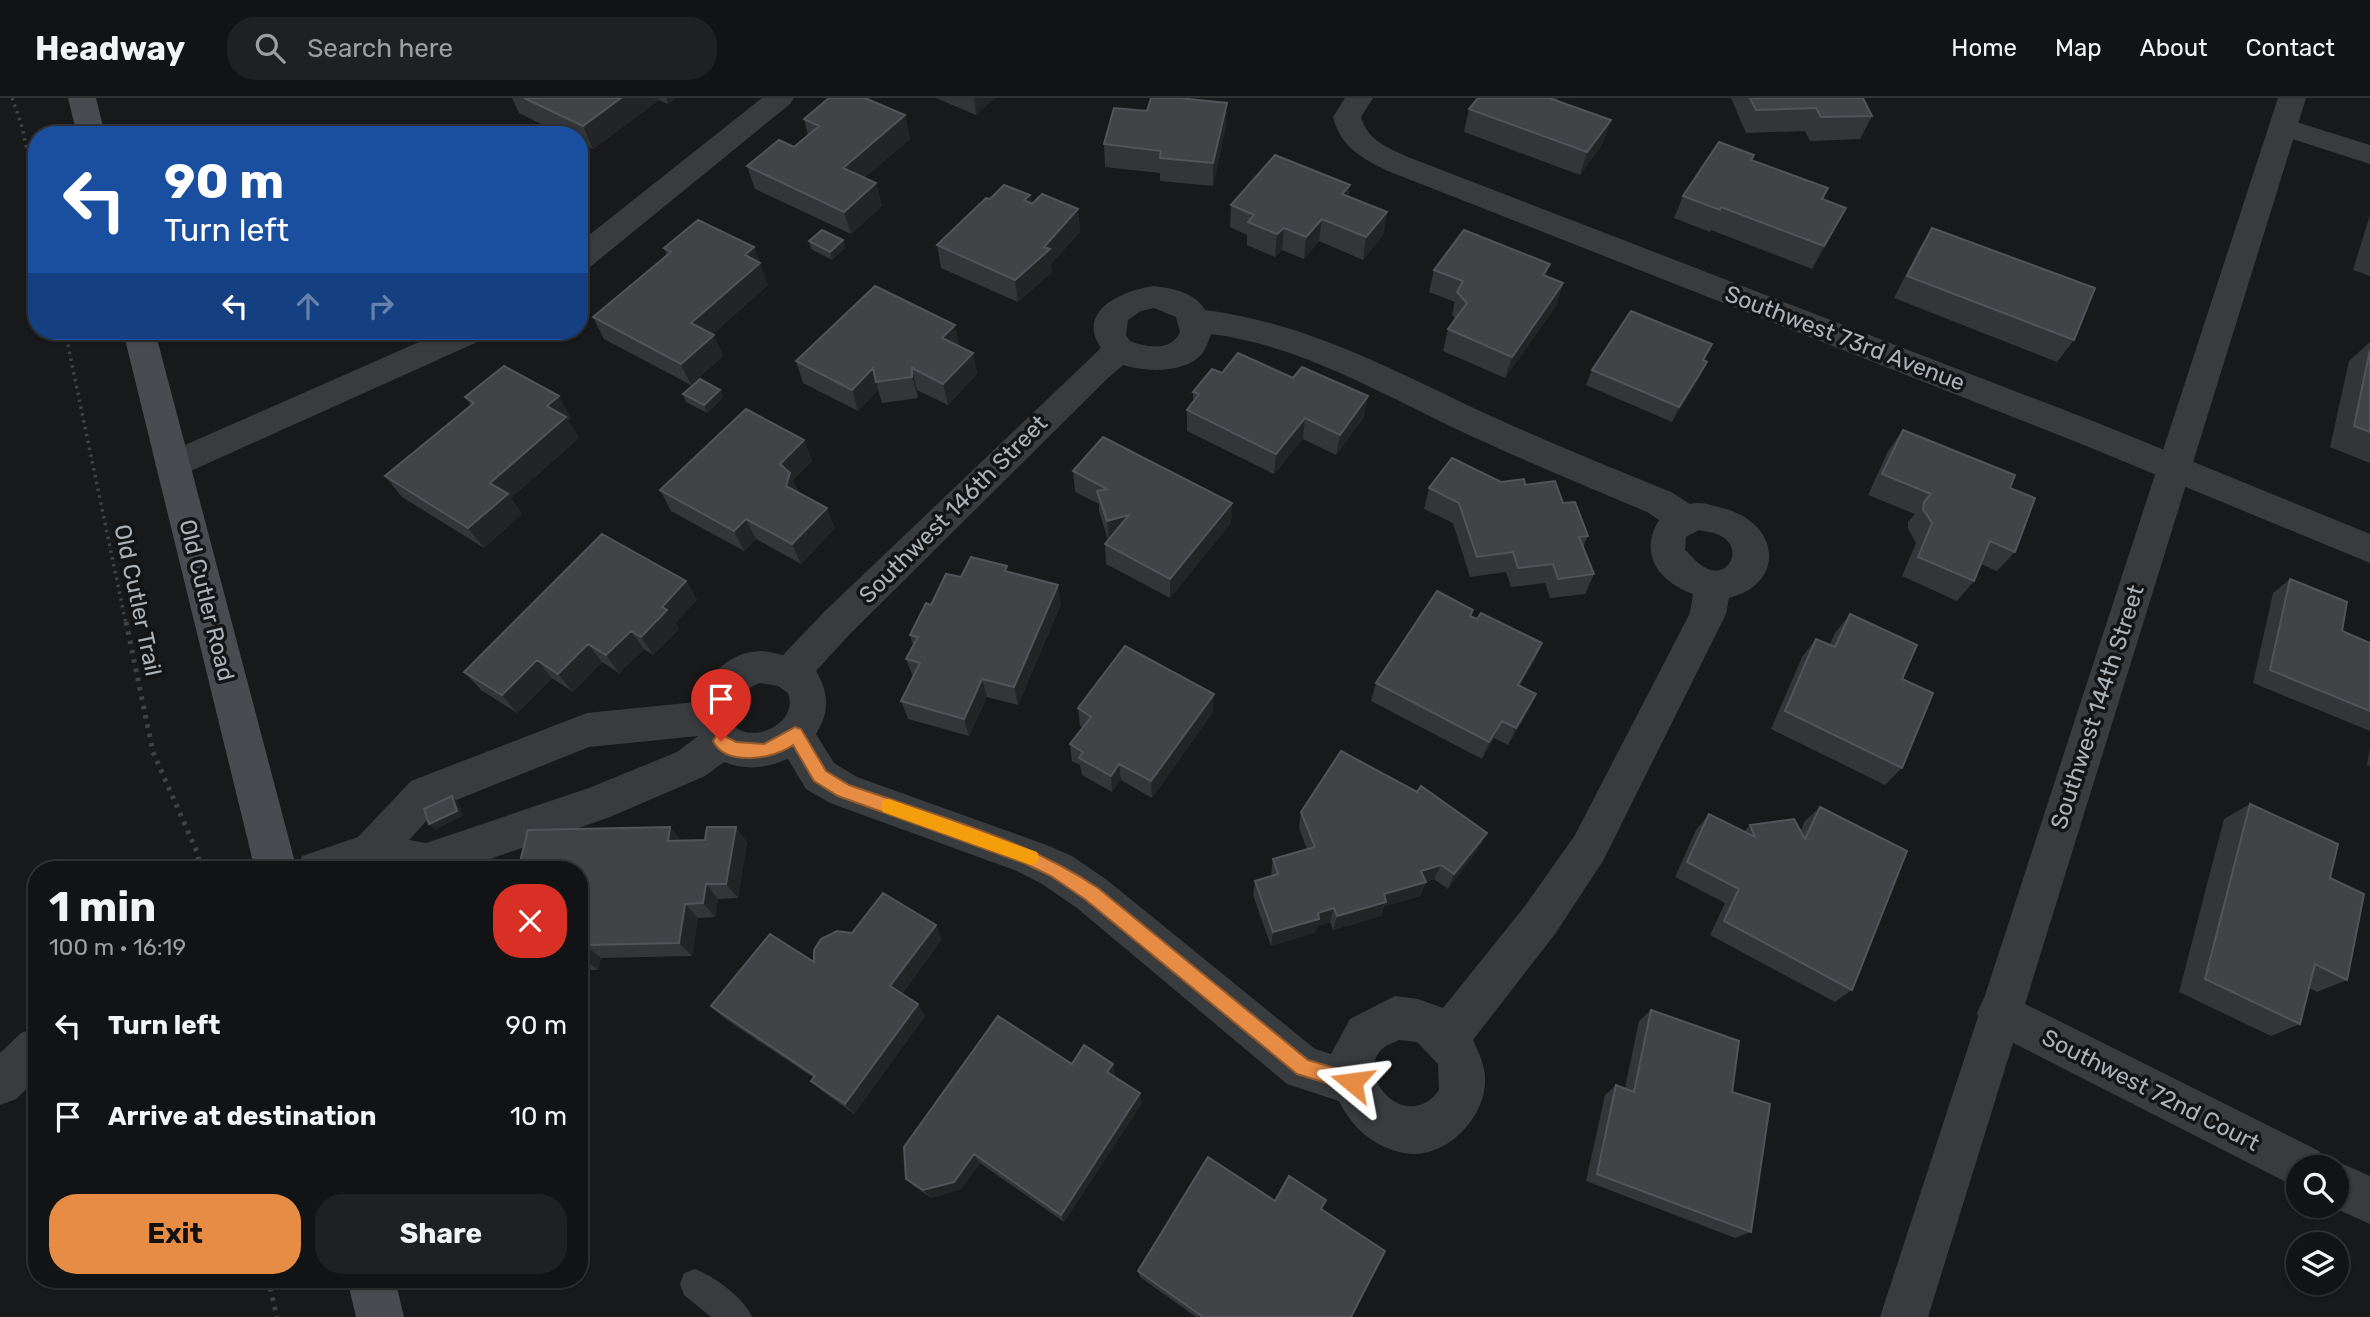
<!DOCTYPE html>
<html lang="en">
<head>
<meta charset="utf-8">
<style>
	:root { --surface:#121314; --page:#1f2022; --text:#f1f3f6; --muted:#9c9ea0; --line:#313234; --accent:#e68c44 }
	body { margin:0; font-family:Rubik,sans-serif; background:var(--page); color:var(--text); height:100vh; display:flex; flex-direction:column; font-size:26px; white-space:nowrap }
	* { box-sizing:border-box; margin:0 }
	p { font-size:23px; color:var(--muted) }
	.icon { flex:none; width:38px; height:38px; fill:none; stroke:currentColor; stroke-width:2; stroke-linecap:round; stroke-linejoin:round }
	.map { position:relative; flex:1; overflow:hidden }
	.drawer { position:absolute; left:28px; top:763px; width:560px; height:427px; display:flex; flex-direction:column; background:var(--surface); border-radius:28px; box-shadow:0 2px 5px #0004,0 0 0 2px var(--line) }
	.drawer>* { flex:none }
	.banner { position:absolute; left:28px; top:28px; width:560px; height:214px; border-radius:28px; box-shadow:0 2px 5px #0004,0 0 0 2px var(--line); background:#1a4fa0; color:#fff; overflow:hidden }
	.controls { position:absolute; left:2286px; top:1057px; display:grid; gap:14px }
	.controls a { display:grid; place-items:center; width:63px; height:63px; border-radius:50%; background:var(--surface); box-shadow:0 2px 5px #0004,0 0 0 2px var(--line); font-size:35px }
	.pin { position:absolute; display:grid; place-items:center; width:60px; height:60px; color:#fff; margin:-72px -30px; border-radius:50% 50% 50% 0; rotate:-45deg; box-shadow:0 0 7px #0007 }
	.pin .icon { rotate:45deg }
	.me { position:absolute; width:77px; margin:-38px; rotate:286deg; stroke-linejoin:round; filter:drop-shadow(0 0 5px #0008) }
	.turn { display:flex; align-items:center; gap:24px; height:147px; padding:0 21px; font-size:32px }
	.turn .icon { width:91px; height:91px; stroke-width:2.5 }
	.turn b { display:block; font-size:49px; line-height:60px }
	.lanes { display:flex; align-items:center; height:66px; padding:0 21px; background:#0003; justify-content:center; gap:35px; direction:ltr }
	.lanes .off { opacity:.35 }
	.round { display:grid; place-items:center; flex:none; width:74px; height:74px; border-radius:28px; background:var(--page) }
	.overview { display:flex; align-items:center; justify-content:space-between; height:119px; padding:0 21px }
	h1 { font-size:42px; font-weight:700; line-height:52px }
	.cta { display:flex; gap:14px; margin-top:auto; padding:14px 21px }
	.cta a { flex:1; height:80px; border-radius:28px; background:var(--accent); color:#111; font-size:28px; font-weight:700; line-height:80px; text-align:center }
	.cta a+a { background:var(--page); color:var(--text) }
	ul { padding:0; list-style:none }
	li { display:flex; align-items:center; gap:21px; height:91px; padding:0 21px }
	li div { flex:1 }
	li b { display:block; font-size:26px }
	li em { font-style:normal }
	header { display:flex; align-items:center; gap:42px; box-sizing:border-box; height:98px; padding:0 35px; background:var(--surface); border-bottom:2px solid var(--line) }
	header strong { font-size:33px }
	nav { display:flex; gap:38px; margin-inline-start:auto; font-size:24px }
	.search { width:490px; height:63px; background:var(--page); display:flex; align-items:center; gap:18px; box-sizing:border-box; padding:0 24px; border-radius:28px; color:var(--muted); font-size:26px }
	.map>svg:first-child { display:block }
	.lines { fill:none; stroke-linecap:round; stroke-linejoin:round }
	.path-far1 { stroke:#3f4346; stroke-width:3.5; stroke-dasharray:2.5 4.5; stroke-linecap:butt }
	.path { stroke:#3f4346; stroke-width:5; stroke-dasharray:3.5 6; stroke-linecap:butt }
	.service { fill:#393c3f; fill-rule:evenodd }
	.minor { fill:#393c3f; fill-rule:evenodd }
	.tertiary { fill:#393c3f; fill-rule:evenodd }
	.secondary { fill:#484b4f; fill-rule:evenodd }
	.wall { fill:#343538 }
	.shaded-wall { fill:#232426 }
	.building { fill:#414346; stroke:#515458; stroke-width:2 }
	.route { fill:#e68c44; stroke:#965b2c; stroke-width:2 }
	.slow { fill:#f59e0b }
	.labels { text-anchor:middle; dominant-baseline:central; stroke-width:7; stroke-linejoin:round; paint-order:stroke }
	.street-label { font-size:23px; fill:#abb3b9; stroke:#131415 }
</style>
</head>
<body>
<header>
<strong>Headway</strong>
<div class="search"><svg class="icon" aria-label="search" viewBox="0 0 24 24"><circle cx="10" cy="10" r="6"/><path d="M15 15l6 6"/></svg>Search here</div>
<nav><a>Home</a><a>Map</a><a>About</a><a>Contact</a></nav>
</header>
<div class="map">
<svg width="2370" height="1219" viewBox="0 0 2370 1219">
	<rect width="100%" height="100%" fill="#18191a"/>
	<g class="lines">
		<path class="path-far1" d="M12 0 21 25 37 96
			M65 233 126 526"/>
		<path class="path" d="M126 524 153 654 197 754 201 772
			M268 1181 277 1219"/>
		<path class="service" d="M695 1171C715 1179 743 1199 752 1219H711L684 1197 680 1186 684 1175Z"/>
		<path class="minor" d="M762 0H794L790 6 590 169 579 172V145Z
			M1345 0H1373L1361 19C1368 43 1387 49 1408 59L2103 327 2370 436V465L2079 345 1388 73C1361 60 1341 49 1333 19Z
			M2284 20 2370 47V66L2274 35 2270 29 2274 23Z
			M1154 188C1172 190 1196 195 1205 212 1306 225 1389 270 1480 313 1543 342 1607 368 1671 394L1690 406C1701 403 1711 407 1722 410 1780 424 1787 485 1729 500L1726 516 1603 763 1555 836 1473 942C1478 953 1484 965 1485 978 1488 1018 1446 1063 1404 1055 1374 1049 1352 1030 1339 1003L1287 986 1077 810 1042 786 1017 773 830 705 806 691 788 661C765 670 748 673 724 664L705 678 610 719 459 772H296L302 758 358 739 411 683 587 615 696 604C706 578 730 554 760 553 767 553 776 556 783 557L824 514 1101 250C1075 212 1124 192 1154 188ZM1154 210 1176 219 1180 234C1172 253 1147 250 1130 243L1126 237 1128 222 1141 213ZM1211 236C1297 247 1373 291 1450 328 1515 359 1581 386 1647 414L1659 422C1638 456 1659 484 1693 496L1690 515 1575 737 1525 808 1443 910 1418 901 1395 898 1350 921 1331 956 1315 951 1107 782 1072 758 1044 746 857 679 834 665 816 636C830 613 829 596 816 573L850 536 1107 281 1123 267C1146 274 1184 276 1202 256 1206 250 1209 242 1211 236ZM1699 432C1706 434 1715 434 1721 438 1744 450 1729 482 1706 470 1698 467 1692 458 1685 452L1686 439ZM760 585 778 588 788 595C799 626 753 647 732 627 729 607 741 592 760 585ZM698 638 677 654 589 690 426 745 409 742 439 709 589 649ZM1399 942 1417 944 1438 966 1439 992C1409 1035 1356 982 1380 953 1384 948 1393 945 1399 942Z
			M444 233H489L484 241 184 376 172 380 160 376 155 367 160 358Z
			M1999 893 2319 1053 2325 1067 2336 1063 2370 1078V1126L2330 1108H2336V1069H2298V1090L1984 930 1977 915 1984 900Z
			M37 929V981L16 1001 0 1007V955L21 935Z"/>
		<path class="tertiary" d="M2278 0H2306L1928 1219H1880Z"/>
		<path class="secondary" d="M68 0H96L105 37H77Z
			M123 233H155L297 772H255Z
			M347 1181H395L404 1219H356Z"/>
	</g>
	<path class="wall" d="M512 0H676L668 6 659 2 593 51 579 44V37H563L519 15Z
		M936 0H995L976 17Z
		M1478 0H1558L1556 3 1611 22 1603 45 1580 77 1464 34 1469 11Z
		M1731 0H1863L1872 18 1860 41 1810 43 1805 33 1746 35Z
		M1227 5 1226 28 1213 88 1160 83V75L1105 69 1104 46 1147 13Z
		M905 17 910 41 864 80 876 85 882 108 851 136 755 91 747 68 794 49 808 37 804 21Z
		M1751 62 1828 90 1822 101 1834 133 1812 171 1711 132 1710 134 1674 120 1683 98Z
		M1030 97 1032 106 1078 111 1080 134 1051 166 1052 174 1018 204 941 170 937 147 990 101Z
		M1348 99 1387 114 1383 137 1363 162 1319 143 1304 161 1282 152 1275 159 1247 147V137L1230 129 1231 107Z
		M2370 117V178L2353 172Z
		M1932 130 2074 242 2057 264 1894 200 1918 153Z
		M843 142 845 150 832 162 811 151 809 143Z
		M754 149 768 187 713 236 723 258 691 287 604 241 593 219 667 158 664 150Z
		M1434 172 1546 179 1563 185 1556 208 1505 280 1443 253 1448 231 1456 221 1452 217 1455 204 1429 194Z
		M2370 244V365L2330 349 2349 263Z
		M960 249 973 255 977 276 948 307 917 292 918 300 882 305 878 292 858 313 803 285 796 263Z
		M1592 272 1700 279 1672 324 1586 287Z
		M1222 275 1364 319 1336 357 1303 341 1274 376 1187 333V312L1193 304V294Z
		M720 292 723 299 707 315 686 304 683 296Z
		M465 299 571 320 568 322 579 340 511 400 522 416 484 450 402 399 385 378 471 308Z
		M1903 332 2010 390 2015 454 1997 473 1981 466 1974 483 1957 503 1902 478 1916 445 1908 431V424L1915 416 1868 397 1888 353Z
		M804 342 812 363 793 382 798 394 835 430 801 466 756 441 744 453 671 413 660 392Z
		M1073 373 1232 405 1231 425 1170 500 1106 466 1105 446 1108 442 1099 413V406L1075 394Z
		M1501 384 1525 387 1563 405 1588 438 1583 449 1594 476 1585 496 1550 500 1545 485 1511 489 1506 474 1470 479 1453 425 1424 411 1429 390Z
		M1008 474 1061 506 1018 607 987 599 969 638 908 621 901 603 913 579 906 561 913 547 910 537 931 507 961 479Z
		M2290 481 2342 533 2370 545V633L2253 585 2273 495Z
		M686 483 697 502 675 525 679 531 653 557 644 551 619 575 602 564 573 594 552 580 517 615 481 592 464 574Z
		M1850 516 1902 581V670L1885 687 1771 631 1802 559 1816 541 1830 546 1835 535Z
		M1471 518 1542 545 1534 564 1519 588 1536 596 1528 614 1508 647 1494 640 1482 661 1371 603 1376 585Z
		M1078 610 1213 614 1152 700 1121 682 1112 694 1082 677 1080 667 1072 663 1070 646 1083 629 1080 628Z
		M2370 649V668L2367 667Z
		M2250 706 2330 780 2347 882 2317 894 2309 890 2300 926 2271 938 2179 894 2224 721Z
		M1820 709 1852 892 1835 904 1710 837 1725 805 1675 779 1696 732 1709 716 1744 734 1750 727 1801 733 1804 724Z
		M1301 714 1479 750 1448 791 1434 781 1426 784 1420 798 1384 808 1381 818 1333 832 1330 824 1318 828 1316 834 1271 848 1253 797 1255 783 1271 778 1273 761 1307 751 1299 730Z
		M681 742 747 744 738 800 718 801 715 819 698 820 692 858 601 860 598 872H587L579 880V772Z
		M852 835 942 841 902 896 925 918 854 1016 822 993 811 983 814 980 724 920 711 908 814 864Z
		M1651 912 1732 994 1751 1134 1735 1140 1586 1083 1605 997 1616 987 1625 990 1639 923Z
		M1072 966 1115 977 1114 978 1142 1005 1064 1124 980 1065 961 1091 931 1100 914 1088 906 1081Z
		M1275 1103 1321 1111 1351 1219H1196L1140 1179 1138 1173Z"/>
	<path class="shaded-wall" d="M621 0H658L659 2 593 51 583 28Z
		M666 0H676L668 6Z
		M975 0H995L976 17 974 1Z
		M1227 5 1226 28 1213 88V65Z
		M905 17 910 41 849 93 843 70Z
		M1611 22 1603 45 1580 77 1587 54Z
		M876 85 882 108 851 136 844 114Z
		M1350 87 1347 110 1342 96Z
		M1030 97 1032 120 1024 102Z
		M1846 110 1834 133 1812 171 1824 148Z
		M1078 111 1080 134 1051 166 1052 174 1018 204 1015 182 1044 149Z
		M1387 114 1383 137 1363 162 1366 139Z
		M1322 121 1319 143 1304 161 1306 139Z
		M1284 130 1282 152 1275 159 1277 136Z
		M843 142 845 150 832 162 830 154Z
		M754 149 768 187 701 247 691 225 745 157Z
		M1550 166 1543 189V177Z
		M1563 185 1556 208 1505 280 1512 259Z
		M955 227 960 249 942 240Z
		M714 237 723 258 691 287 681 266Z
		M973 255 977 276 948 307 943 286Z
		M1707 264 1700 279 1672 324 1679 309Z
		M873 270 878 292 858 313 852 292Z
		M912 270 917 292 918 300 912 279Z
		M720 292 723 299 707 315 704 307Z
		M559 298 571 320 568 322 579 340 511 400 522 416 484 450 468 430 490 385 547 308Z
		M1368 298 1364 319 1336 357 1340 337Z
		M1305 320 1303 341 1274 376 1276 356Z
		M804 342 812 363 793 382 798 396 786 388 780 366Z
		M1232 405 1231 425 1170 500V481Z
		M827 410 835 430 801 466 792 446Z
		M1129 417 1109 443 1107 423Z
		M746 421 756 441 744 453 734 433Z
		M686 483 697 502 675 525 679 531 653 557 641 539 662 509Z
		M1058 487 1061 506 1018 607 1014 589Z
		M631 533 644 551 619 575 606 557Z
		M1542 545 1534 564 1510 605 1518 587Z
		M588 546 602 564 573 594 558 576Z
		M537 562 552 580 517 615 502 597Z
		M982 581 987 599 969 638 964 621Z
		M1214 596 1213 614 1152 700 1151 683Z
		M1536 596 1528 614 1508 647 1516 630Z
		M1502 623 1494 640 1482 661 1489 644Z
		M1119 666 1121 682 1112 694 1111 678Z
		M452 698 458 704 463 718 435 732 429 726Z
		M670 729 683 744 668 743Z
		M736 729 747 744 738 800 726 786Z
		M1487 735 1479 750 1448 791 1454 776Z
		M1441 767 1434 781 1426 784 1420 798 1384 808 1381 818 1333 832 1337 818 1384 796 1421 773Z
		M706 786 718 801 715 819 703 805Z
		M685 806 698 820 692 858 679 845Z
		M1334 810 1330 824 1318 828 1316 834 1271 848 1273 834 1318 815Z
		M936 827 942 841 898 901 890 888Z
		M585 847 601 860 598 872 583 860Z
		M579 866 587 872 580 880 579 879Z
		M918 906 925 918 854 1016 845 1006Z
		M1113 966 1115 977 1109 984 1107 974Z
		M1140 995 1142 1005 1064 1124 1061 1117Z
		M974 1056 980 1065 961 1091 931 1100 923 1092Z"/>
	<path class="building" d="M524 0H621L583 28Z
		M829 0H865L905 17 843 70 876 85 844 114 747 68 779 42 794 49 819 28 804 21Z
		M1151 0H1179L1227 5 1213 65 1160 60 1161 53 1104 46 1114 10 1147 13Z
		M1478 0H1549L1611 22 1587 54 1469 11Z
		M1750 0H1863L1872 18 1821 19 1816 10 1756 12Z
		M1719 44 1754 57 1751 62 1828 90 1822 101 1846 110 1824 148 1721 109 1720 112 1683 98Z
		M1275 57 1350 87 1342 96 1387 114 1366 139 1322 121 1306 139 1284 130 1277 136 1248 124 1254 117 1231 107Z
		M1004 87 1030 97 1024 102 1032 106 1042 96 1078 111 1044 149 1050 151 1015 182 937 147 986 100 990 101Z
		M698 122 754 149 745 157 760 165 691 225 714 237 681 266 593 219 671 154 664 150Z
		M1932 130 2095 190 2074 242 1907 178Z
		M822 132 843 142 830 154 809 143Z
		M1464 132 1550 166 1543 177 1563 185 1512 259 1448 231 1467 205 1457 194 1463 183 1434 172Z
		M875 188 955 227 942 240 973 255 943 286 912 270V279L876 284 873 270 852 292 796 263Z
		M1631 213 1712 246 1703 262 1707 264 1679 309 1592 272Z
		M2370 252V334L2354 328Z
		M1238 255 1293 280 1302 269 1368 298 1340 337 1305 320 1276 356 1187 312 1199 296 1193 294 1212 271 1222 275Z
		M504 268 559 298 547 308 566 319 490 385 508 396 468 430 385 378 474 305 465 299Z
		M700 281 720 292 704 307 683 296Z
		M746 311 804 342 780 366 790 375 786 388 827 410 792 446 746 421 734 433 660 392Z
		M1903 332 2015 377 2010 390 2035 400 2015 454 1990 443 1974 483 1918 459 1932 425 1923 411 1924 404 1931 396 1882 376Z
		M1103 339 1232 405 1170 481 1105 446 1129 417 1107 423 1097 393 1107 391 1073 373Z
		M1452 360 1501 384 1524 381 1525 387 1555 383 1563 405 1575 404 1588 438 1579 439 1594 476 1558 481 1553 466 1518 470 1513 454 1477 459 1459 405 1429 390Z
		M602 436 686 483 662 509 667 512 641 539 631 533 606 557 588 546 558 576 537 562 502 597 464 574Z
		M971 459 1007 468 1005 473 1058 487 1014 589 982 581 964 621 901 603 920 565 906 561 918 539 910 537 926 505 931 507 946 476 961 479Z
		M2290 481 2347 504 2342 533 2370 545V613L2270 572Z
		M1437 493 1473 512 1470 518 1477 521 1481 515 1542 545 1518 587 1536 596 1516 630 1502 623 1489 644 1376 585Z
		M1850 516 1917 547 1902 581 1933 595 1902 670 1785 613 1816 541 1835 549Z
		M1125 548 1214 596 1151 683 1119 666 1111 678 1079 660 1083 654 1070 646 1091 619 1078 610Z
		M1341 653 1417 694 1421 688 1487 735 1454 776 1441 767 1421 773 1426 784 1384 796 1386 804 1337 818 1334 810 1318 815 1319 821 1273 834 1255 783 1278 776 1273 761 1315 749 1301 714Z
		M452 698 457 713 429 726 424 711Z
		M2250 706 2338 746 2330 780 2364 796 2347 882 2315 866 2300 926 2205 881Z
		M1820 709 1907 753 1852 892 1724 823 1739 791 1687 764 1709 716 1755 739 1750 727 1794 721 1805 741Z
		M670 729 668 743 705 742 707 729H736L726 786H706L703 805 685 806 679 845 585 847 583 860H579V772H518L528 732Z
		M883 795 936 827 890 888 918 906 845 1006 811 983 815 978 711 908 770 836 814 864V852L821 841 837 833 852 835Z
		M1651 912 1739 943 1732 994 1770 1006 1751 1134 1597 1076 1616 987 1634 994Z
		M998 918 1072 966 1084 947 1113 966 1107 974 1140 995 1061 1117 974 1056 954 1084 923 1092 906 1081 904 1049Z
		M1208 1059 1275 1103 1289 1078 1326 1102 1321 1111 1385 1153 1351 1219H1203L1138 1173Z"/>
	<path class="route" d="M795 629 801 631 826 673 849 687C934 717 1023 740 1098 790L1308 962 1359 977 1362 984 1359 990 1352 993 1297 976 1086 802 1051 778 1024 765 838 698 814 683 793 647C774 661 726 669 713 643L716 638 721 636 736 644 764 646Z"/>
	<path class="slow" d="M889 701 1037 754 1039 759 1037 765 1031 767 883 714 881 709 883 703Z"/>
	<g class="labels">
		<g class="street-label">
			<text transform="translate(1845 240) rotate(21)">Southwest 73rd Avenue</text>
			<text transform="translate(953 411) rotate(-45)">Southwest 146th Street</text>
			<text transform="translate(138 502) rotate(78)">Old Cutler Trail</text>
			<text transform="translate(207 502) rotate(76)">Old Cutler Road</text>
			<text transform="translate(2097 609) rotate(-72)">Southwest 144th Street</text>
			<text transform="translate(2151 992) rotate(27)">Southwest 72nd Court</text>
		</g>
	</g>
</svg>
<div class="controls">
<a><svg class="icon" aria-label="search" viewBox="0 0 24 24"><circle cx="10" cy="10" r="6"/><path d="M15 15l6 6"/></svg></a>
<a><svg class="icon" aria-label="layers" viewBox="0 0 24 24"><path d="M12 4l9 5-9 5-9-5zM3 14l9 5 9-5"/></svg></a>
</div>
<div class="pin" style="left:721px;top:643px;background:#d93025"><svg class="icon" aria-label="arrive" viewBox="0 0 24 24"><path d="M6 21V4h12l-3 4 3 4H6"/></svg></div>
<svg class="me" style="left:1352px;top:984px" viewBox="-20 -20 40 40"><path d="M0-17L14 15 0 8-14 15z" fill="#e68c44" stroke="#fff" stroke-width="4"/></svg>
<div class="banner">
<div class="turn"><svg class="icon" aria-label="left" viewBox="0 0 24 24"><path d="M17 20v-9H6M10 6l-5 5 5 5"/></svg><div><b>90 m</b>Turn left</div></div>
<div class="lanes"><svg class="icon" aria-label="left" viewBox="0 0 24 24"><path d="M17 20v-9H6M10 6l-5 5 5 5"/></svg><svg class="icon off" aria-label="ahead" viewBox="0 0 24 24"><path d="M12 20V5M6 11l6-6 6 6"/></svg><svg class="icon off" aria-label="right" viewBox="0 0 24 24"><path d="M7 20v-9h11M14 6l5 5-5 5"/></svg></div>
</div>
<section class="drawer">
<div class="overview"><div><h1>1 min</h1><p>100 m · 16:19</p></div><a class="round" style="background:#d93025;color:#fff"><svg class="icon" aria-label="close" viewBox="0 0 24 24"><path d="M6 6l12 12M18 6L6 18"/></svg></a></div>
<ul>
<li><svg class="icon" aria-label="left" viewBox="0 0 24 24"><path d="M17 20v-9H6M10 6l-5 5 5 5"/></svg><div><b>Turn left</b></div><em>90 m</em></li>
<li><svg class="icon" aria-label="arrive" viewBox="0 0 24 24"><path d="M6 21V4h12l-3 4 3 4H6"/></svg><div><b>Arrive at destination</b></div><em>10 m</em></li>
</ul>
<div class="cta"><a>Exit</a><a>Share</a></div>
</section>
</div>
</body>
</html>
